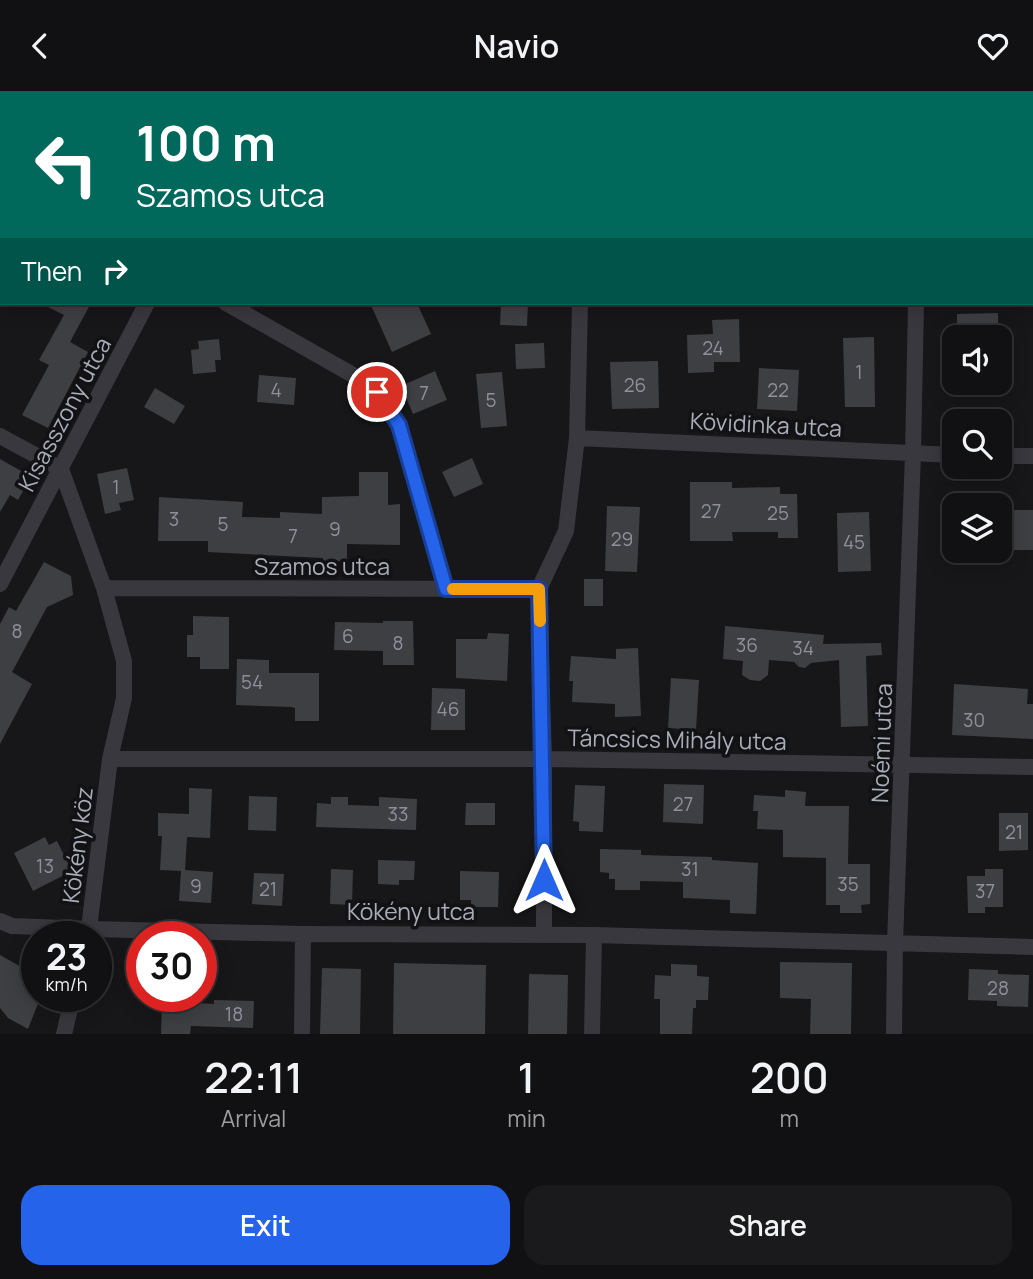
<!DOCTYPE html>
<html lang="en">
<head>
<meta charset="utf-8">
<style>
	:root { --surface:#111113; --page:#1a1a1c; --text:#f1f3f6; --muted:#9c9da0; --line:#303133; --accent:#2563eb }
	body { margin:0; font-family:Manrope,sans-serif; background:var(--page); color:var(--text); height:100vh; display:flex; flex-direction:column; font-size:26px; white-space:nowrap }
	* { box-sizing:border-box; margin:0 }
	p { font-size:23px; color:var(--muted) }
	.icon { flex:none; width:38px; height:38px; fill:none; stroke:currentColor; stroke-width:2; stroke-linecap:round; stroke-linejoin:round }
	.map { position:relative; height:943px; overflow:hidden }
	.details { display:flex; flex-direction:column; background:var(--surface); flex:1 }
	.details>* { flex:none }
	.guide { position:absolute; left:0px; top:0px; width:1034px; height:214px; box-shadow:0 4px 18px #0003,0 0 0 2px var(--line); background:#00695c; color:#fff; overflow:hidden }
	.buttons { position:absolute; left:942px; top:234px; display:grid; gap:14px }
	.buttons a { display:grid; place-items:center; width:70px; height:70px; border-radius:14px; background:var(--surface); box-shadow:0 4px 18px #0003,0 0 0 2px var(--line); font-size:35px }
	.speed { position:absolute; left:21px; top:830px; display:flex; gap:14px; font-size:35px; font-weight:700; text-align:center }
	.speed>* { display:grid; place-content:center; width:91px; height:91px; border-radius:50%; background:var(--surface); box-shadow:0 4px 18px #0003,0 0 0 2px var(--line); line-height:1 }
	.speed small { font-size:18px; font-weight:400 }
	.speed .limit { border:10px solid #d22; background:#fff; color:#111 }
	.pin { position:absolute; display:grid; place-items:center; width:60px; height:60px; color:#fff; margin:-30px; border:4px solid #fff; border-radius:50%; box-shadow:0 2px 7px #0007 }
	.me { position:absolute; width:77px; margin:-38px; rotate:0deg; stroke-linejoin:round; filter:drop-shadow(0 0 5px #0008) }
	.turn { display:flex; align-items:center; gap:24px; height:147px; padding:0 21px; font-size:32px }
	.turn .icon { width:91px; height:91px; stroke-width:2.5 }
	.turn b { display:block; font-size:49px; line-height:60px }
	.then { display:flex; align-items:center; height:66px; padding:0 21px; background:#0003; gap:14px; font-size:26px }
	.eta { display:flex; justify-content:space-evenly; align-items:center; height:119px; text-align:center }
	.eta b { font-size:42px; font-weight:600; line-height:49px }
	.action { display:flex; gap:14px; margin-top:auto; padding:14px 21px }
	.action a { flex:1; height:80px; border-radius:21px; background:var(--accent); color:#fff; font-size:28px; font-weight:600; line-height:80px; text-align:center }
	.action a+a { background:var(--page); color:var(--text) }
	header { display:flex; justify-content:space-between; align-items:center; height:91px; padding:0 21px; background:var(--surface); font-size:32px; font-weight:600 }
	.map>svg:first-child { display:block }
	.building { fill:#3e3f43 }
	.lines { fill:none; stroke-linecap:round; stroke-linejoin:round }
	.minor { stroke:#38383e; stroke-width:16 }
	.route-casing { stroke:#184099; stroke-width:18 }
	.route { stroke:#2563eb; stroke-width:12 }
	.slow { stroke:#f59e0b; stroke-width:12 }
	.labels { text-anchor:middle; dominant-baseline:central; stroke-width:7; stroke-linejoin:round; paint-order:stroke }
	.number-label { font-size:19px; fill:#8e919c }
	.street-label { font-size:23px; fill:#a9acb9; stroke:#121214 }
</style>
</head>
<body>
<header><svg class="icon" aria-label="back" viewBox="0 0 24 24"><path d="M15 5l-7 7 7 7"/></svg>Navio<svg class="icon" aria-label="heart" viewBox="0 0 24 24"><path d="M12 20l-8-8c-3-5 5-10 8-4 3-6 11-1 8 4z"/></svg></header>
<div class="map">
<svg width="1033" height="943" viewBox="0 0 1033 943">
	<rect width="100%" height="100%" fill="#171719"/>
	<path class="building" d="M40 212H91L70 251 88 261 48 337 22 324 49 274 39 269 64 224Z
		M370 212H417L431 243 392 261Z
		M501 212H528L527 235 500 234Z
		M998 222V247H957V223Z
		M739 228 740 271H714V281L688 282 687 244 713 243 712 229Z
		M874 246 875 316H845L843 247Z
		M219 248 221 269H215L216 281 193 283 191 259 199 258 198 250Z
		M544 252 545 277 516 278 515 253Z
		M658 270 659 317 612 318 610 271Z
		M759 277 799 279 797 320 757 318Z
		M435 280 447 309 413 323 401 295Z
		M502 281 507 335 481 337 476 283Z
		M259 284 296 287 294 314 257 311Z
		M155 297 185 315 174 333 144 316Z
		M472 367 483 393 454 406 442 381Z
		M0 368 23 381 18 390 26 395 18 409 10 404 0 421Z
		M127 377 134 409 119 412 121 419 105 423 97 383Z
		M359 381H388V414L400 413V454L347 453V470H323V467L208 461V450H158L159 406 243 411 242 426 280 427V421L322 423V406L359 405Z
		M690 391H732V397L780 396V403H797L798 447H778V441H732L733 450H690Z
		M607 415 640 416 637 481 605 480Z
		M1011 419H1033V459H1011Z
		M869 421 871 480 838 481 837 422Z
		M44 471 71 485 73 504 47 516 12 581 32 593 0 653V533L9 516 16 520Z
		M584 488H603V515H584Z
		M193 525 229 526V578H200V566H187V544H193Z
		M383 530H413L414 574H383V560L334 559 335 531 383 532Z
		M725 535 824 544 823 553 881 552 882 564 866 565 868 635 841 636 839 569 811 572 805 577 799 576 794 571 769 569 768 584 760 590 750 589 742 584 743 570 723 568Z
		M488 542 509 543 507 590 456 587V548H487Z
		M638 557 641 625 615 626V613L572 611 573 590H569L571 565 616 568V558Z
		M237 568 269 569V582H319V630H295V617L291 616 236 614Z
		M671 587 699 589 696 639 668 637Z
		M954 593 1028 598 1027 613H1033V648L952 644Z
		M432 597 465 598V639H431Z
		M664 693 704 694 703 733 663 731Z
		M575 694 605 695 603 741 579 740V731L573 730Z
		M189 697 212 698 210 747 187 746 185 779 213 781 211 812 179 810 181 780 160 779 162 745H158V722L189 723Z
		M785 699 806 701 805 715H849L848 773H870V813L861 814 862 822H840V814H826V767L783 766V739L757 738 758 720H753L754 704 785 706Z
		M249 705 277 706 276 740 248 739Z
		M331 706H348V714L379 715V706L417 708 416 739 316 736 317 712 331 713Z
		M466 712H495V734H465Z
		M999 722H1028V759L999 760Z
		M45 746 49 754 57 750 72 780 33 800 14 762Z
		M600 758 641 759V764L712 766V769L758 772 756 823 730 822V809L683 807V791L640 790V799H615V788H609V782L600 781Z
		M378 769 415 770 414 789H399V794L378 793Z
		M331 778 353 779 352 814 330 813Z
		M985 778H1003V816H985V822H968L967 785H985Z
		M460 780 499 781 498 816H471V809H460Z
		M254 782 284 783 282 815 252 813Z
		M0 864 37 885V905H41L28 938 8 927 0 917Z
		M780 871 852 872 851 943H810L811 908 780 907Z
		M394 872 486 874 485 943H393Z
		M671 873 697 874V885L709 886 708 909H696V917H693L692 943H660V908H654L655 884 671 885Z
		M322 877 361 878 360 943H320Z
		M969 878 998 879V883L1029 884 1028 916 997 915V910L968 909Z
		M529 883 568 884 567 943H528Z
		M214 909 254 910 253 937 191 935 190 943H161L162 910 214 913Z"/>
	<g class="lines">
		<path class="minor" d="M433 0 436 2
			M582 0V2
			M262 2 263 0
			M919 2V0
			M226 212 353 284 377 301 399 334 446 498
			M0 345 61 378
			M577 347 954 364
			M999 365H1033
			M61 378 104 497 124 570V607L110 668 88 845
			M0 493 147 212
			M104 497 539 498
			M110 668H544L1033 676
			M0 830 12 835 90 838 303 843 594 844 1033 856
			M544 844V668L539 498 566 440 577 347 580 212
			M64 943 73 905
			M302 943 303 843
			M592 943 594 844
			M894 943 895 852 913 363 916 212"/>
	</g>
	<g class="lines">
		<g class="route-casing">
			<path id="route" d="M377 301 399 334 446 498H539L544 789"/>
		</g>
		<use href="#route" class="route"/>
		<path class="slow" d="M453 498H539L540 530"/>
	</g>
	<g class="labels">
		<g class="number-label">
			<text x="713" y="257">24</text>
			<text x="859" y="281">1</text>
			<text x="635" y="294">26</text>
			<text x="276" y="299">4</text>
			<text x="778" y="299">22</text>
			<text x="424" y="302">7</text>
			<text x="491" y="309">5</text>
			<text x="116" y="396">1</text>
			<text x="711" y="420">27</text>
			<text x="778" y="422">25</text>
			<text x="174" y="428">3</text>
			<text x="223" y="433">5</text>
			<text x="335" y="438">9</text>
			<text x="293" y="445">7</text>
			<text x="622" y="448">29</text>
			<text x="854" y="451">45</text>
			<text x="17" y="540">8</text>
			<text x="348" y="545">6</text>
			<text x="398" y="552">8</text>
			<text x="747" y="554">36</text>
			<text x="803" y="557">34</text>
			<text x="252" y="591">54</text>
			<text x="448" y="618">46</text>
			<text x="974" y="629">30</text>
			<text x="683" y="713">27</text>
			<text x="398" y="723">33</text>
			<text x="1014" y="741">21</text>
			<text x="45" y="775">13</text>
			<text x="690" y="778">31</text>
			<text x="848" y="793">35</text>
			<text x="196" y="795">9</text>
			<text x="268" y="798">21</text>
			<text x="985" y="800">37</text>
			<text x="998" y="897">28</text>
			<text x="234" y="923">18</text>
		</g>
		<g class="street-label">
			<text transform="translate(64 323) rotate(-62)">Kisasszony utca</text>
			<text transform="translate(766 333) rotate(3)">Kövidinka utca</text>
			<text x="322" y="475">Szamos utca</text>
			<text transform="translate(677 648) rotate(1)">Táncsics Mihály utca</text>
			<text transform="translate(881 652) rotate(-88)">Noémi utca</text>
			<text transform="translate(77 754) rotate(-83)">Kökény köz</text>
			<text x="411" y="820">Kökény utca</text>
		</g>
	</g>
</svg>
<div class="buttons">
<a><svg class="icon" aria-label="sound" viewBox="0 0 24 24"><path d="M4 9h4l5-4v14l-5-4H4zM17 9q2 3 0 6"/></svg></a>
<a><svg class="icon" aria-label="search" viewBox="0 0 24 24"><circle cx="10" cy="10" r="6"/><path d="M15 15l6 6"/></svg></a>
<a><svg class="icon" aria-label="layers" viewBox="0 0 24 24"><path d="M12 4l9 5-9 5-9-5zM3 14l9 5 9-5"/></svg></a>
</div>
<div class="speed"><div>23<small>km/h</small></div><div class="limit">30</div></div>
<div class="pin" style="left:377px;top:301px;background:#d93025"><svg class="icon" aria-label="arrive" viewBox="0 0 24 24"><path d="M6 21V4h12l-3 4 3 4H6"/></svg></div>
<svg class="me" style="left:544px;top:789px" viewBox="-20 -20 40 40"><path d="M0-17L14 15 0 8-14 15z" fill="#2563eb" stroke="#fff" stroke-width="4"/></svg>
<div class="guide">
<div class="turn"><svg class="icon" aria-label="left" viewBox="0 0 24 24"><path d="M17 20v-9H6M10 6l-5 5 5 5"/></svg><div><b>100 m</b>Szamos utca</div></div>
<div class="then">Then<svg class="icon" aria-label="right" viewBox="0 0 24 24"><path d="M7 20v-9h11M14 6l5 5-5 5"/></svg></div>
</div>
</div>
<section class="details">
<div class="eta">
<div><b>22:11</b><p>Arrival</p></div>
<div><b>1</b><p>min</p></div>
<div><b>200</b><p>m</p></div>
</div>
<div class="action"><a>Exit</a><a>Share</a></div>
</section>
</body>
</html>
